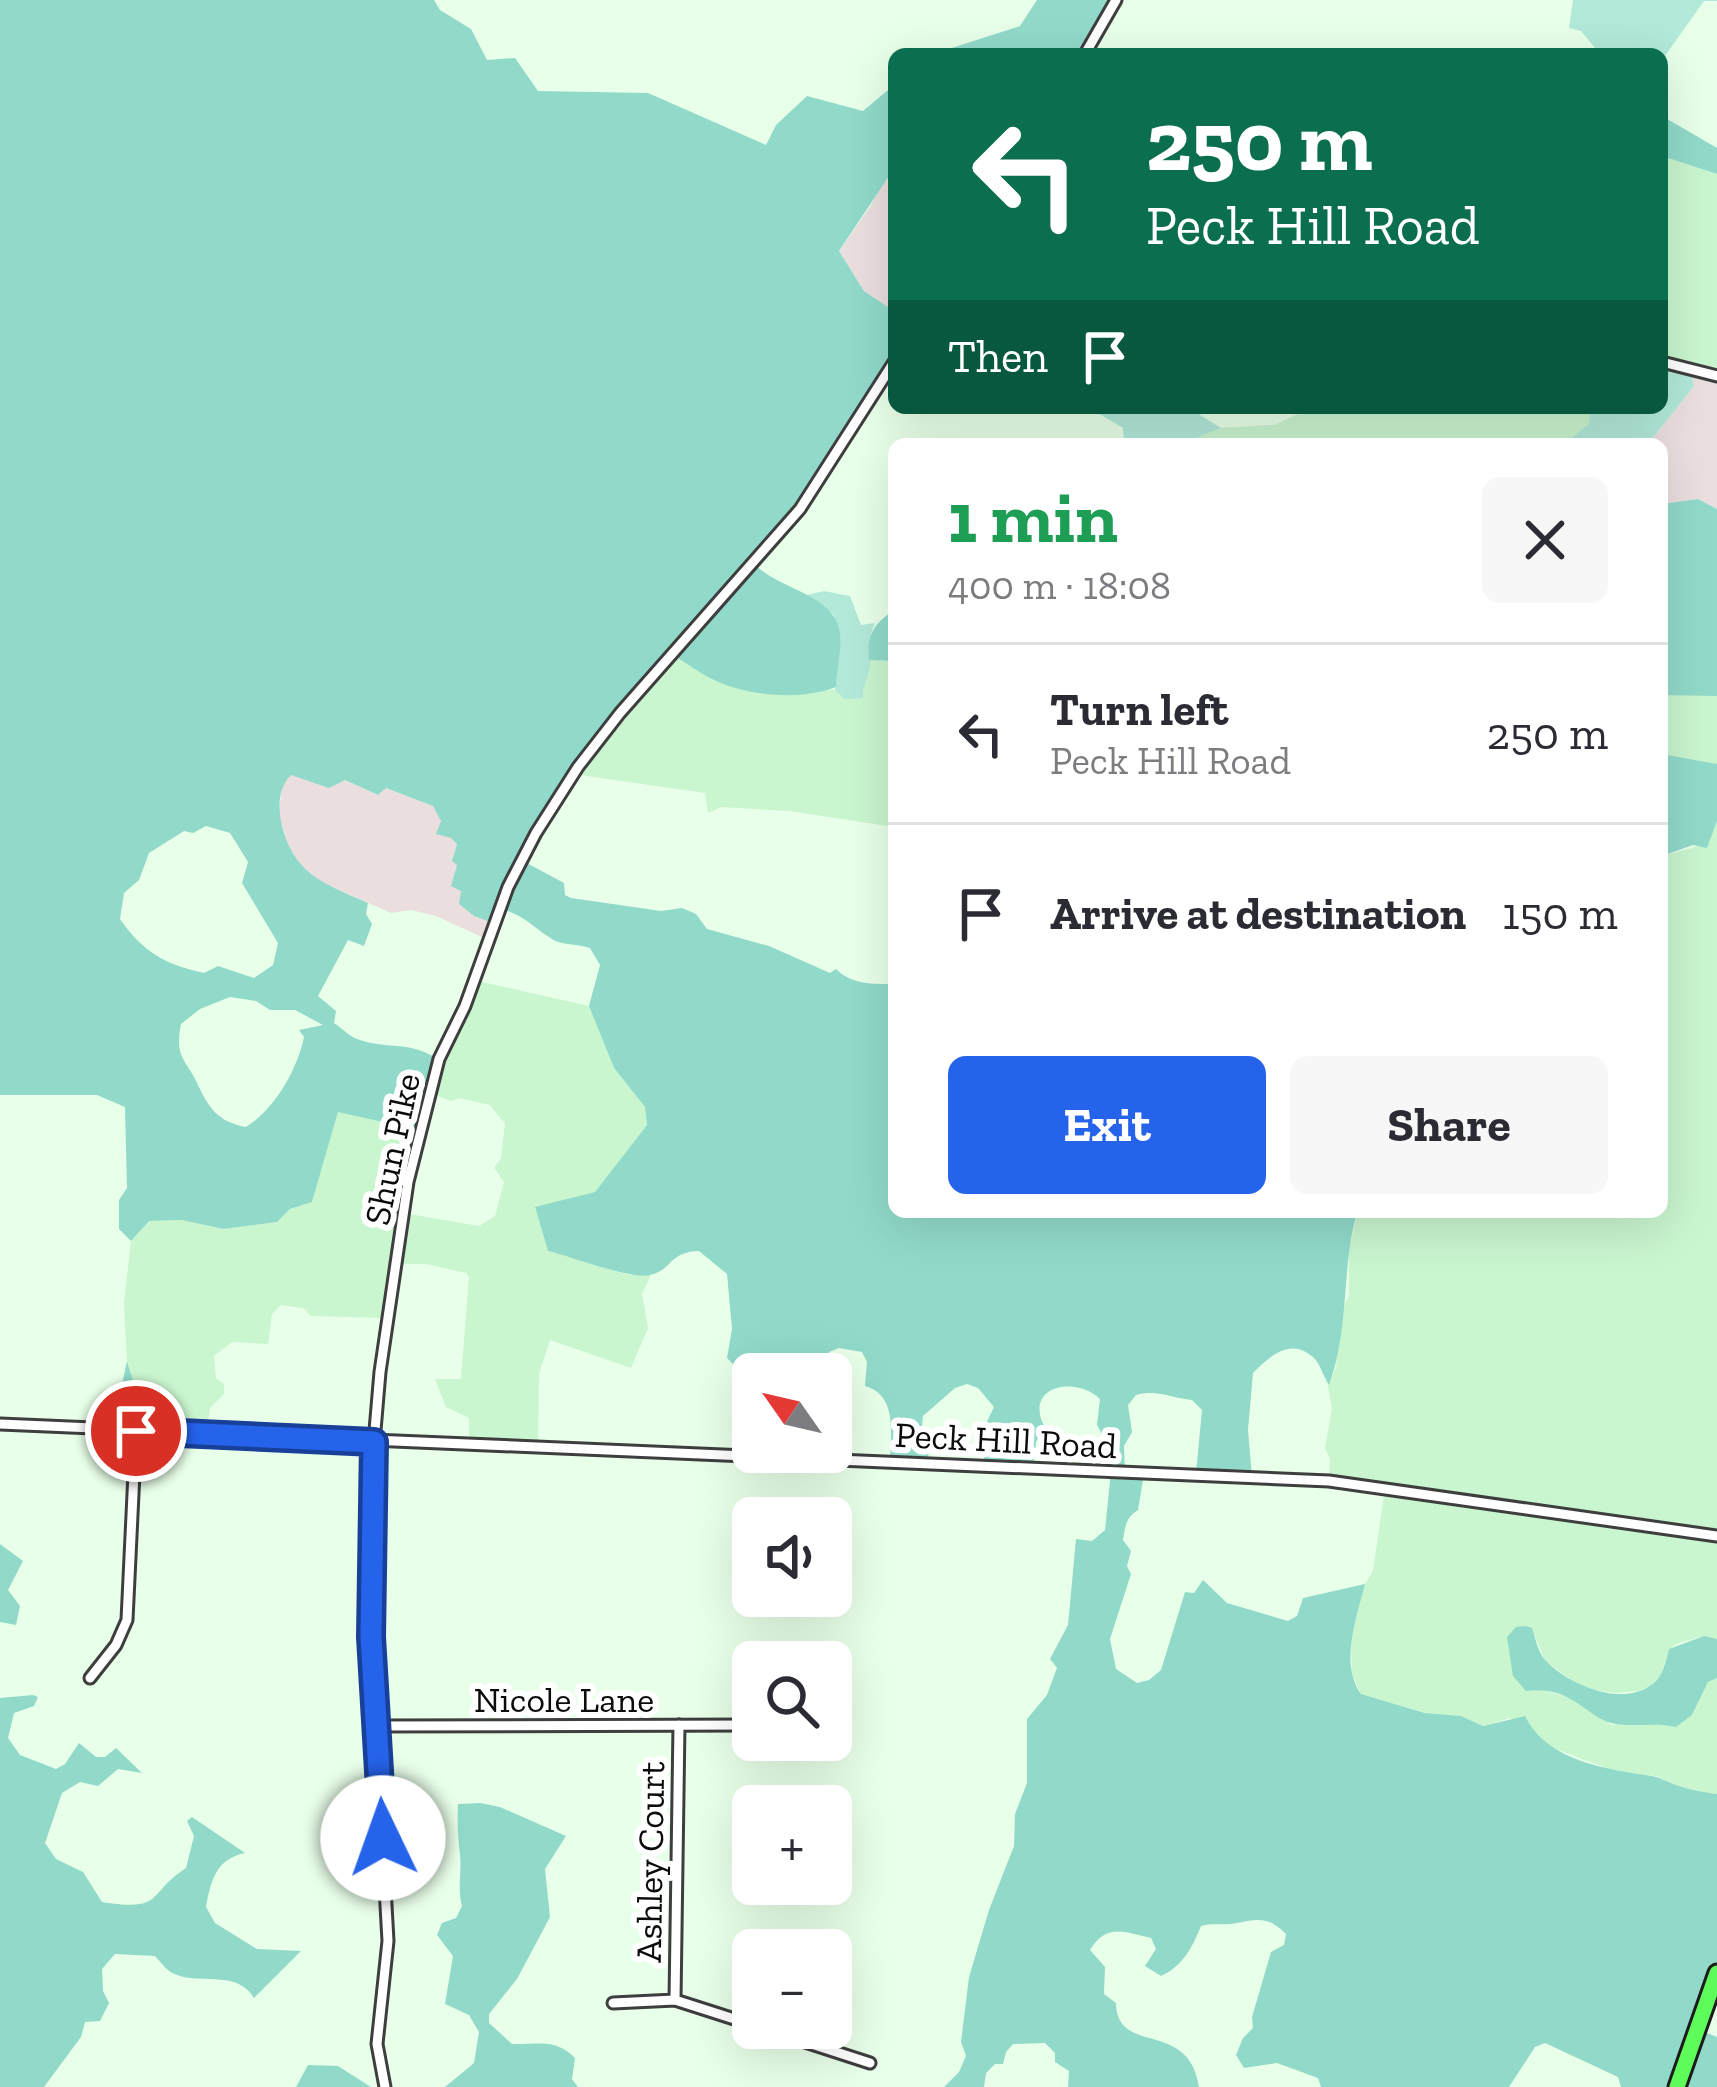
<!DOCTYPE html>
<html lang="en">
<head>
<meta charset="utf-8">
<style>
	:root { --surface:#fff; --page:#f7f7f7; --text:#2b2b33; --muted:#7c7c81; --line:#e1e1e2; --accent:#2563eb }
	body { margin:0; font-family:"Zilla Slab",serif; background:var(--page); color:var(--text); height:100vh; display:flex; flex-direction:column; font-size:45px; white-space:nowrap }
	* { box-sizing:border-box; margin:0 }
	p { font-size:39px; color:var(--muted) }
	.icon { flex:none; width:66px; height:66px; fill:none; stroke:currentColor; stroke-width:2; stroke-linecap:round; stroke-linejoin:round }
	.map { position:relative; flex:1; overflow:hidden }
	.details { position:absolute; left:888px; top:438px; width:780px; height:780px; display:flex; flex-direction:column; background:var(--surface); border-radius:18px; box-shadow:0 12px 48px #0002 }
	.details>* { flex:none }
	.hud { position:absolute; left:888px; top:48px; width:780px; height:366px; border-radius:18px; box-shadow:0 12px 48px #0002; background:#0b6e4f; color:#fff; overflow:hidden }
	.needle { width:78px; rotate:304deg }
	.fabs { position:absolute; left:732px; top:1353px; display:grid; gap:24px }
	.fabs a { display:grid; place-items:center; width:120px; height:120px; border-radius:18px; background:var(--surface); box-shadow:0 12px 48px #0002; font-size:60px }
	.pin { position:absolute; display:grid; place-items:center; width:102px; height:102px; color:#fff; margin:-51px; border:6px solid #fff; border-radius:50%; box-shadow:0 3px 12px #0007 }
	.me { position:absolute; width:132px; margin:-66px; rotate:357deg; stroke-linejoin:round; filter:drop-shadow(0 0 9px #0008) }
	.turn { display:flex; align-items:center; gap:42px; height:252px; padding:0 60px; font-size:54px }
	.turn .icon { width:156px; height:156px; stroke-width:2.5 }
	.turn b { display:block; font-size:84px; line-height:102px }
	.then { display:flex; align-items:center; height:114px; padding:0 60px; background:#0003; gap:24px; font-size:45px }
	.round { display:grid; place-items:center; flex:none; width:126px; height:126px; border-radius:18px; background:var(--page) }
	.overview { display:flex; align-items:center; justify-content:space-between; height:204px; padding:0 60px }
	h1 { font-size:72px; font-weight:700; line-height:90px; color:#1e9e55 }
	.action { display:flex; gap:24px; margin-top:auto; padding:24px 60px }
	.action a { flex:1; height:138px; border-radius:18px; background:var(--accent); color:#fff; font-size:48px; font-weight:700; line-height:138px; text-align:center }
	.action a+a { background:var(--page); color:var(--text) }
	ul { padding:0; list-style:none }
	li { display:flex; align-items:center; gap:36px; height:180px; padding:0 60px; border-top:3px solid var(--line) }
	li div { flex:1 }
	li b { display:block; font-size:45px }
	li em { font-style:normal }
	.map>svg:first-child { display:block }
	.industrial { fill:#eadfde }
	.farmland { fill:#c9f5cf }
	.green { fill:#b2e9d9 }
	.forest { fill:#91daca; fill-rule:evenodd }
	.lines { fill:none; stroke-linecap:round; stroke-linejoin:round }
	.minor-casing { stroke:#3e3e3e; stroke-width:15 }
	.primary-casing { stroke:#1c1c1c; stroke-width:21 }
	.minor { stroke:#fff; stroke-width:9 }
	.primary { stroke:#5efc5b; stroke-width:15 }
	.route-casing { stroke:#184099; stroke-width:30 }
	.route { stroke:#2563eb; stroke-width:21 }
	.labels { text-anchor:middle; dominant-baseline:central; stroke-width:12; stroke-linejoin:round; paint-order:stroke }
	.street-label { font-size:36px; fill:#0b0b0b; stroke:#fff }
</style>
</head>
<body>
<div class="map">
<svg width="1717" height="2087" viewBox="0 0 1717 2087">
	<rect width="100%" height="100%" fill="#e8ffe9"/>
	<path class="industrial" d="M894 160V311L864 291 839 251 870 207Z
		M1690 368 1717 375V509L1698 499 1662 504V444H1648L1694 386Z
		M290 775 345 780 377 795 386 788 433 806 457 844 452 860 458 864 462 891 493 923 486 939 436 916 411 910 391 913 325 884 297 864 288 846 279 814 282 785Z"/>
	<path class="farmland" d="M1662 156 1717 174V375L1662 362Z
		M1311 408H1590L1591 413 1590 424 1564 444H1181L1215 428 1274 425Z
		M672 655 716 681 836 690 862 685 869 660 894 661V827L790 811 721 807 708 813 705 793 573 774Z
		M1705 693 1717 696V764L1662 754V695Z
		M1717 821V1639L1704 1636 1678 1643 1669 1649 1660 1677 1652 1686 1638 1691 1615 1693 1583 1688 1545 1661 1532 1629 1540 1689 1578 1700 1611 1725 1692 1715 1708 1682 1717 1678V1794L1680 1787 1657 1776 1622 1774 1548 1746 1510 1718 1483 1726 1461 1716 1426 1713 1361 1694 1352 1673 1351 1639 1365 1584 1373 1571 1385 1489 1329 1481 1330 1459 1325 1448 1332 1409 1328 1386 1336 1367 1341 1311 1349 1296V1253L1357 1212H1662V856L1707 844Z
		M473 980 589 1006 614 1068 645 1107 647 1125 595 1192 535 1208 548 1251 629 1275H651L642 1294 648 1328 631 1368 550 1340 539 1374 538 1446 469 1444V1418L446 1407 435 1379H461L469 1277 466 1273 426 1264H400L388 1318 311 1316 303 1308 281 1305 272 1314 268 1344 232 1342 214 1356 216 1378 224 1384V1394L210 1408 207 1432 145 1429V1404L133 1389 127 1361 124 1303 131 1241 149 1221 182 1220 223 1229 277 1222 290 1209 312 1202 338 1111 419 1130 403 1213 479 1226 495 1216 504 1182 494 1168 501 1158 505 1124 490 1105 459 1098 451 1101 430 1093Z"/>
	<path class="green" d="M1573 0H1717V1H1704L1662 60V54H1600L1581 31 1569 28Z
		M1662 362 1690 368 1694 386 1648 444H1564L1589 424 1590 408H1662Z
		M1097 408H1189L1221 428 1181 444H1124L1123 428 1098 413Z
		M824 591 850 596 861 625 875 623C867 640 872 649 870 666 868 679 862 685 863 698L844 699 835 690 840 653 834 615 807 595Z"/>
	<path class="forest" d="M0 0H434L440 10 471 29 487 60 515 58 538 91 648 93 766 145 776 125 807 96 863 111 894 85V160L889 176 839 251 864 291 894 311V361L800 508 755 564C776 588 831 594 839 628 843 647 837 668 836 687 799 701 748 696 714 680 699 673 687 663 672 655L617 714 521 860 564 883 565 895 571 898 661 911 682 908 696 914 707 929 769 946 830 973 836 969C852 985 873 984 894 984V1212H1357C1341 1269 1350 1328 1329 1385 1325 1380 1321 1366 1315 1359 1292 1336 1271 1355 1253 1373L1248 1430 1252 1477 1196 1473 1202 1410 1192 1400C1171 1398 1157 1389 1136 1395L1128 1405 1132 1432 1124 1446 1125 1472 1144 1474 1138 1510C1126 1517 1125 1527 1123 1540L1131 1551 1127 1566 1131 1574 1110 1639 1116 1669 1137 1683 1149 1680 1161 1670 1185 1592 1194 1593 1203 1580 1227 1603 1288 1621 1297 1616 1303 1598 1365 1584C1357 1617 1339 1663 1361 1694L1425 1713 1461 1716 1483 1726 1525 1716C1547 1761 1606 1769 1651 1776 1661 1777 1669 1783 1679 1786 1691 1790 1704 1792 1717 1794V1980L1702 2031 1717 2037V2087H1621L1618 2077 1545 2043 1535 2047 1509 2087H1321L1318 2078 1277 2063 1244 2068 1236 2055 1243 2038 1253 2028 1252 2017 1271 1952 1284 1945 1286 1934C1267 1914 1255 1920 1231 1924 1220 1925 1212 1923 1201 1926 1192 1948 1183 1966 1161 1976L1145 1966 1156 1949 1151 1938C1123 1932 1107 1923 1090 1950L1105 1967 1104 1994 1116 2003C1117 2057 1189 2018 1199 2087H1068L1069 2071 1055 2062V2053L1045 2043 1013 2044 1006 2052 1003 2064H995L986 2073 984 2087H944L959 2072 966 2056 961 2042 969 1977 989 1910 1014 1846 1015 1814 1027 1783V1719L1047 1695 1057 1668 1050 1659 1068 1625 1076 1539 1092 1541 1105 1530 1110 1481 1108 1445 1097 1425 1100 1399C1076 1376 1024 1385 1044 1426L1036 1442 1033 1467 985 1465 981 1434 994 1407 978 1388 967 1384 955 1388 923 1416 922 1425 930 1436 928 1460H890C891 1432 897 1395 865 1386L867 1362 862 1352 839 1348 829 1352 824 1374 803 1361 733 1364 727 1358 732 1329 727 1274 699 1251C668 1252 673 1270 650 1275 632 1280 569 1256 548 1251L535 1207 595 1192 647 1125 645 1107 614 1068 589 1006 600 965 590 948C579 944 560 945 552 939 532 927 527 917 502 909L493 923 474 916 459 904 461 891 451 886 457 865 452 861 457 844 451 838 436 834 441 821 433 806 386 788 378 795 345 780 329 788 291 775C279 787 278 804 281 821 292 874 323 883 368 903L366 914 372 924 364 946 348 940 318 996 336 1011 334 1023C343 1029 350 1037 360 1040 391 1050 407 1040 438 1059L419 1130 338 1112 312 1202 290 1209 277 1222 223 1229 182 1220 149 1221 131 1241 119 1229V1200L127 1188 125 1107 97 1095H0ZM206 826 230 833 248 862 242 883 278 943 273 965 254 978 218 966 204 973C164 964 143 952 120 919L124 893 139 880 149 853 184 831 193 833ZM230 997 256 1001 270 1010H295L323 1025 299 1030 304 1037C297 1070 275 1109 246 1127 219 1122 209 1109 198 1085 187 1060 174 1059 181 1024L200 1009Z
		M1037 0H1115L1084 54H933L1020 26Z
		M1662 116 1717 148V174L1662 156Z
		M1698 499 1717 509V696L1662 695V504Z
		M894 610V661L869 660C867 634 873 625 894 610Z
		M1662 754 1717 764V821L1707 848 1693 845 1662 856Z
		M127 1361C133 1386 145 1403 145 1429L113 1428Z
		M0 1544 23 1561 8 1590 20 1606 16 1625 0 1622Z
		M1526 1626 1532 1628C1536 1640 1538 1654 1548 1663 1572 1686 1624 1708 1654 1683 1663 1676 1666 1660 1669 1649L1704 1636 1717 1639V1678L1708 1682 1692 1715 1676 1727C1655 1722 1637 1727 1616 1724 1588 1721 1575 1685 1526 1691L1513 1676 1507 1637 1516 1627Z
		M33 1695 38 1697 34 1706 14 1713 8 1738 20 1755 56 1769 65 1764 79 1743 96 1757H105L116 1748 142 1773 118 1769 98 1786 80 1782 62 1793 45 1843 56 1859 83 1872 102 1902C165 1912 146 1894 186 1868L194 1836 187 1821 192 1817 245 1853C216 1859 211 1880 206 1907L215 1923 257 1949 301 1951 254 1998C236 1967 195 1988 169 1971 164 1967 160 1961 155 1956L115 1954 102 1969 103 1991 109 2003 100 2021 85 2022 81 2037 44 2087H0V1698Z
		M480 1803 500 1807 566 1836 545 1869 550 1917 517 1979 489 2014V2023L512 2044C538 2045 555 2038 575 2058L572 2079 578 2087H445L474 2063 479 2032 469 2015 445 2004 453 1956 437 1935 442 1923 456 1918 462 1906C457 1887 462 1873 460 1855 458 1838 457 1823 458 1804Z
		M308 2065 338 2066 371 2087H296Z"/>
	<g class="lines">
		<g class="minor-casing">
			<path id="minor" d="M1085 54 1116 0
				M1662 362 1717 376
				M0 1424 1329 1481 1717 1536
				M90 1678 116 1645 127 1620 136 1431
				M679 1725 675 2000 753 2025
				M376 1726 753 1725
				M613 2003 675 2000
				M762 2028 870 2063
				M385 2087 377 2044 388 1941 371 1637 374 1442 380 1372 408 1182 439 1059 465 1006 508 887 536 833 578 767 620 713 800 509 894 362"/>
		</g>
		<g class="primary-casing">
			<path id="primary" d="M1677 2087 1717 1973"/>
		</g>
		<use href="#minor" class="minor"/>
		<use href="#primary" class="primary"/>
	</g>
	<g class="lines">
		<g class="route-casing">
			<path id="route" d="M136 1431 374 1442 371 1637 383 1838"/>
		</g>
		<use href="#route" class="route"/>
	</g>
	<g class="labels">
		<g class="street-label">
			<text transform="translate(392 1149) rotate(-78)">Shun Pike</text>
			<text transform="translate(1006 1440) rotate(3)">Peck Hill Road</text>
			<text x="564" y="1699">Nicole Lane</text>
			<text transform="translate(650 1862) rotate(-89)">Ashley Court</text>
		</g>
	</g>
</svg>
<div class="fabs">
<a><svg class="needle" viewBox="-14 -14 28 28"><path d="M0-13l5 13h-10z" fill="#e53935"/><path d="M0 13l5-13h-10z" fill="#7c7c81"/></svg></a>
<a><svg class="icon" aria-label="sound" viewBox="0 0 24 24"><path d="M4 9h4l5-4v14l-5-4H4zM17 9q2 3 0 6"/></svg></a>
<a><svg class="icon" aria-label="search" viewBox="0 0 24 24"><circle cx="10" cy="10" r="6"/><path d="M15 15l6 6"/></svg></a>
<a>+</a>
<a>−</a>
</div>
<div class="pin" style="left:136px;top:1431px;background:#d93025"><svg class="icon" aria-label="arrive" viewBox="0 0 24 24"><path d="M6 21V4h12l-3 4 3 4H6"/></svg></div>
<svg class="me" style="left:383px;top:1838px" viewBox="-20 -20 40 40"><circle r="19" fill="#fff"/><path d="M0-13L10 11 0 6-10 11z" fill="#2563eb"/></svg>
<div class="hud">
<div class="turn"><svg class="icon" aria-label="left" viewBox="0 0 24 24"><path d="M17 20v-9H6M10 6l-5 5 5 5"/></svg><div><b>250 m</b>Peck Hill Road</div></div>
<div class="then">Then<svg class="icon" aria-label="arrive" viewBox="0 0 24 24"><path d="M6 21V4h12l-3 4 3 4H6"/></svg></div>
</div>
<section class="details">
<div class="overview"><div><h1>1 min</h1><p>400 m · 18:08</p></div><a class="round"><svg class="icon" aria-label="close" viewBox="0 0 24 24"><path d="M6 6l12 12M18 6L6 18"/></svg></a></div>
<ul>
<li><svg class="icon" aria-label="left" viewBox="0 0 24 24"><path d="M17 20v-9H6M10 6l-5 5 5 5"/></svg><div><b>Turn left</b><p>Peck Hill Road</p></div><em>250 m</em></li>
<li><svg class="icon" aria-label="arrive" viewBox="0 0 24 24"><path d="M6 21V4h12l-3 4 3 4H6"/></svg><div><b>Arrive at destination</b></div><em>150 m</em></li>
</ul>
<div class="action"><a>Exit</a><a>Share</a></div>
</section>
</div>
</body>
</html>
